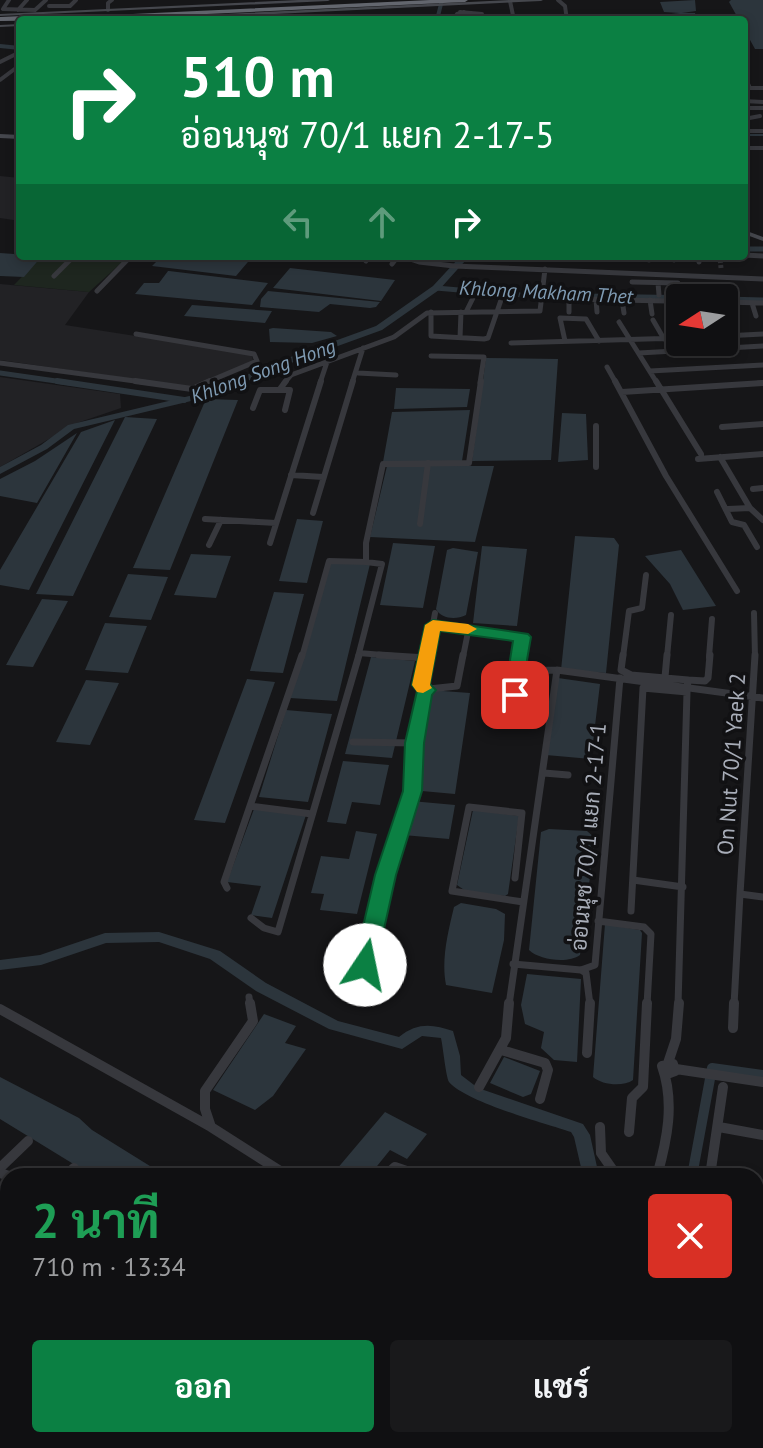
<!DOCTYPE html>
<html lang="th">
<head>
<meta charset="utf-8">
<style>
	:root { --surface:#101012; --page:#19191b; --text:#f1f3f6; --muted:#9c9d9f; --line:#303032; --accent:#0b8043 }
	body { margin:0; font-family:"PT Sans",Sarabun,sans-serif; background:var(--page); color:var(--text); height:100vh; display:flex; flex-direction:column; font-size:30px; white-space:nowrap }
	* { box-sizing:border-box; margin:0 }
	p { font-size:26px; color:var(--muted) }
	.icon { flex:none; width:44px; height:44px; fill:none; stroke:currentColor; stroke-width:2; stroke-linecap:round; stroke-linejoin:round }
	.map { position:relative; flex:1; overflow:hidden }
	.drawer { position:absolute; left:0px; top:1168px; width:764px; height:280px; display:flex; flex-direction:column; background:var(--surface); border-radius:24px 24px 0 0; box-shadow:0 4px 12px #0003,0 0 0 2px var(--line) }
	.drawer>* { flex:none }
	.guide { position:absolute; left:16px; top:16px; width:732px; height:244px; border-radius:8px; box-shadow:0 4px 12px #0003,0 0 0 2px var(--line); background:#0b8043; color:#fff; overflow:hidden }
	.needle { width:52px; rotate:258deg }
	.controls { position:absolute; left:666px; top:284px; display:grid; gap:16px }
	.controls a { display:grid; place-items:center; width:72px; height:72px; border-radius:8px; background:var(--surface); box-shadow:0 4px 12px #0003,0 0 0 2px var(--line); font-size:40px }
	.pin { position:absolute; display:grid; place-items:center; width:68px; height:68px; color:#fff; margin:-34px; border-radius:16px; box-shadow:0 4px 12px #0006 }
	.me { position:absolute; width:88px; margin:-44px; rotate:11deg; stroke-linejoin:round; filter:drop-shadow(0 0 6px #0008) }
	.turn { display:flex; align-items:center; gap:28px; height:168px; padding:0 32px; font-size:36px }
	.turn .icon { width:104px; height:104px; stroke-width:2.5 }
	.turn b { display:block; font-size:56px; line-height:68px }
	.lanes { display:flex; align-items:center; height:76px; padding:0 32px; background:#0003; justify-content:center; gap:40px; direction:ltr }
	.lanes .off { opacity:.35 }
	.round { display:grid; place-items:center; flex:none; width:84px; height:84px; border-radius:8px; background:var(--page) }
	.headline { display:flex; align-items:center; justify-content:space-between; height:136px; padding:0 32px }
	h1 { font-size:48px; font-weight:700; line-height:60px; color:#1e9e55 }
	.cta { display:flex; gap:16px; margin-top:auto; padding:16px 32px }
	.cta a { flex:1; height:92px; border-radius:8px; background:var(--accent); color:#fff; font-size:32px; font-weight:700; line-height:92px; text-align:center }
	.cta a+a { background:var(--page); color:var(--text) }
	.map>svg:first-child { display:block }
	.built { fill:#222225 }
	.green { fill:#1e261f }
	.water { fill:#2c353c }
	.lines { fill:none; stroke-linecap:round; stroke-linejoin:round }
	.stream { stroke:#2c353c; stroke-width:2 }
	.canal-far3 { stroke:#2c353c; stroke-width:4 }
	.canal-far2 { stroke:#2c353c; stroke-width:5 }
	.canal-far1 { stroke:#2c353c; stroke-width:6 }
	.canal { stroke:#2c353c; stroke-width:10 }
	.river { fill:#2c353c; fill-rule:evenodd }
	.street-tunnel { stroke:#333438; stroke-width:5; stroke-dasharray:5 2; stroke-linecap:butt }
	.street-far4 { stroke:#37383d; stroke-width:4 }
	.street-far3 { stroke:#37383d; stroke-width:5 }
	.street-far2 { stroke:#37383d; stroke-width:6 }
	.street-far1 { stroke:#37383d; stroke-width:7 }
	.street { stroke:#37383d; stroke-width:10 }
	.secondary { fill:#45474d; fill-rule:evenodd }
	.highway { fill:#63666e; fill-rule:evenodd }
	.route { fill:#0b8043; stroke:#07532c; stroke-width:2 }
	.slow { fill:#f59e0b }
	.labels { text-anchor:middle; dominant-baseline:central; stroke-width:7; stroke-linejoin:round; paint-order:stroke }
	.far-water-label { font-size:20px; font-style:italic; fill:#7f9bb3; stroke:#111113 }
	.street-label { font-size:22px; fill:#a8adb8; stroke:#111113 }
</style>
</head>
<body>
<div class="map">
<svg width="763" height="1448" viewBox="0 0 763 1448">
	<rect width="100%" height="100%" fill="#161618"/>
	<path class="built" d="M0 176 20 178V221L0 218Z
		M0 284 89 292 65 325 251 354 254 363 188 387 0 360Z
		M0 377 120 394 121 408 77 423 0 467Z"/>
	<path class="green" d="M42 256H129L89 292 14 285Z"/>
	<path class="water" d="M695 0 696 11 682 13H695L697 20H665L662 15 680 13 664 12 660 2Z
		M731 0H763V49H755L744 29V20H739L729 2Z
		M0 253 42 256 24 277 0 276Z
		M162 256H253L236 276 152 266Z
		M290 268 395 280 381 301 273 288Z
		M168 271H169L268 283 252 305 135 294 144 283H159Z
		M268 291 380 302 376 307 370 308 330 304 319 312 260 307 261 299Z
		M192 305 272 311 265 323 184 316Z
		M273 328 331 332 337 336 312 343 270 342 269 329Z
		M486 358 558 359 551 460 472 461Z
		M396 388 470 389 467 407 394 409Z
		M206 399 238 400 170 570 133 568Z
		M470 410 462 461 383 462 392 412Z
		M562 413 586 414 588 460 558 462Z
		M125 417 157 419 73 596 36 594Z
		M115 420 29 590 0 585V570L81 432Z
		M77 433 37 503 0 496V479L35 461Z
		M387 466H494L475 542 370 537Z
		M297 519 323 521 307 583 279 581Z
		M575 536 614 538 619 545 606 673 561 670Z
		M393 543 435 546 423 608 380 605Z
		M482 546 527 549 517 626 473 623Z
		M453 548 478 552 466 615C456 620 441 619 436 609L447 550Z
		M681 550 716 606 683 610 670 584 645 556Z
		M191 554 231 556 216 598 174 595Z
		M329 561 370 564 337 701 290 698Z
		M128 574 168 577 151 620 109 617Z
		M274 592 304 594 283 673 250 671Z
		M42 599 68 601 33 667 6 665Z
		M105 623 147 626 128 673 85 670Z
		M371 657 415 661 392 758 345 754Z
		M558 678 600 684 591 759 546 755Z
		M247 679 275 682 225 823 194 820Z
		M86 680 119 683 90 745 56 742Z
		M429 690 470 693 455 794 411 790Z
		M286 710 332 714 308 802 259 797Z
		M343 761 389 765 380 805 352 802 346 824 327 822Z
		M411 801 455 805 449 839 403 835Z
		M254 809 306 815 272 918 251 915 261 886 227 882Z
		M473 810 519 816 508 894 505 896 467 892 457 885Z
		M549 829 587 831 595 838 580 955C568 964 539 960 529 950L541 832Z
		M356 831 377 834 357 914 320 910 324 894 311 893 321 856 349 859Z
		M461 903 496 909 505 914 504 940 492 993 446 985C441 960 448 932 454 907Z
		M605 924 640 930 642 933 633 1080C623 1087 602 1085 593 1077Z
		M527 974 581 979 577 1062 554 1060 541 1048 544 1032 525 1024 521 1005Z
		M264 1014 296 1026 285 1043 306 1049 273 1096 255 1110 213 1090Z
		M504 1057 540 1071 531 1094 523 1097 490 1083Z
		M0 1077 79 1118 92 1130 166 1176H93L0 1119Z
		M385 1112 427 1134 407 1159 390 1150 369 1176H331Z
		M307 1440H485L489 1448H318Z"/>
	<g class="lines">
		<path class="stream" d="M744 135H763"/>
		<path class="canal-far3" d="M437 20 442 0
			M0 46 20 48"/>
		<path class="canal-far2" d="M744 249H763
			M461 261 464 256
			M436 288 459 290 496 286 520 295 703 298
			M724 299 763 300
			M0 373 70 383"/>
		<path class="canal-far1" d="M57 381 184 400"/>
		<path class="canal" d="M692 1176 712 1068 763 1075
			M700 1440 702 1448"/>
		<path class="river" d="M458 259 465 261 439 290 382 330 291 363 212 396 74 429 47 449 0 474V467L41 445 68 425 206 392 285 359 376 326 433 286Z
			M159 932 220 951 266 983 338 1021 399 1037C417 1022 433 1024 453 1031L460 1056 461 1075 478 1088 583 1124 590 1135 599 1176H583L574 1137 571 1132C544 1123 466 1102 449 1082 446 1077 443 1047 441 1038L422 1036 402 1049 329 1029 256 991 210 959 159 942 106 943 41 965 0 970V960L40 955 105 933Z"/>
		<path class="street-tunnel" d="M720 258 721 268"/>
		<path class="street-far4" d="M9 0 3 9 35 10 46 0
			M558 0 565 6 567 20
			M510 1 514 20
			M49 6H70L76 0
			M18 10 27 0
			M108 10V3L112 0
			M460 12 482 14V20
			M278 19 324 18
			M402 20 415 16
			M454 20 457 14 464 12
			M0 62 20 52
			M744 75 750 88
			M0 80 20 65
			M744 88H763
			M744 101 763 102
			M744 108H763
			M744 119 760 116
			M744 131H763
			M744 148H763"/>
		<path class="street-far3" d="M744 255 763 256
			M401 256 419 262 454 266 763 279
			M649 256V260
			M673 256 674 260
			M698 256 699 262
			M713 256H721
			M366 261 369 256
			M392 264 398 256
			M54 276 74 256
			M632 282 678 283
			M658 283 659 295
			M674 284 680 308
			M677 289 708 290
			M97 291 131 256
			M596 299 597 312
			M622 300 624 313
			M650 300 652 314
			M724 302 763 303
			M724 302 727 315
			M752 303 756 316
			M540 311 545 269
			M431 312V336L484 339 488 338 501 300
			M466 312 473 298
			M569 312V299L667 301 668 307H680
			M653 320 664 339
			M619 322 657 383
			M136 334 254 354 257 361 205 383
			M724 336 763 334
			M460 338 461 312
			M565 341 560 318 586 319 599 341
			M511 343 680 338
			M639 353 763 346
			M431 356 484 357 480 383
			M0 363 150 383
			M607 367 616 383
			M650 371 763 365
			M358 373 396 375
			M284 383 291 375 394 337 427 313 540 311
			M320 383 328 359
			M352 383 363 348
			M758 383H763"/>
		<path class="street-far2" d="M135 381 192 389 210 381
			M615 381 666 476 737 591
			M656 381 701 454
			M280 389 286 381
			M622 392 763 383
			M253 408 260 390H290L285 410
			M596 426V467
			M722 427 763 424
			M720 457 750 508 763 520
			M698 459 763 454
			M291 475 323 477
			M753 489 763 488
			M717 492 732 522 744 525 757 547
			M728 509 750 508
			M313 513 353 381
			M205 519 276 523
			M420 524 428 463
			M270 543 321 381
			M209 545 221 520
			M754 613 755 657
			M433 625 522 637 519 657
			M302 657 329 561 366 562
			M358 657 359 653
			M406 657 359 653 382 564 366 562V543L383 464 469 463 481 381
			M427 657 435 613
			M463 657 468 632
			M623 657 629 611 642 608 646 575
			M667 657 671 615
			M709 657 712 619"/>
		<path class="street-far1" d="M379 655 426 658
			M427 655 421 685 427 690
			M519 655 521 671 557 670 763 698
			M623 655 621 670 631 675 688 680 687 690
			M755 655 740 894 763 897
			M665 677 667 655
			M688 680 705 681 708 678 710 655
			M513 713 517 675 521 671
			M353 742 415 743
			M544 773 568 775
			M250 806 302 655
			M515 878 522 813 469 807 452 891 523 902
			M633 880 683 887
			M227 888 224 882 250 806 312 814
			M631 911 643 688 687 692 678 1005
			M251 918 264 928 278 932 359 655
			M598 921 644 927 651 934 647 1005
			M513 964 581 970 595 965 620 678
			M581 970 586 973 590 1005
			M376 991 366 979 365 965 386 875 413 791 415 743 423 694 429 689 457 686 463 655
			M249 997 250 1005
			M509 1005 557 670
			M734 1005 740 894"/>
		<path class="street" d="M0 1009 211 1127 288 1176
			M733 1028 734 1003
			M501 1050 545 1063 548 1070 540 1099
			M587 1053 590 1003
			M668 1063 676 1039 679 1003
			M676 1069 763 1082
			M479 1087 506 1038 509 1003
			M211 1127 205 1109V1091L253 1021 250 1003
			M600 1127 601 1153 617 1176
			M719 1127 763 1135
			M629 1132 632 1098 643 1087 647 1003
			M1 1167 28 1141
			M3 1174 9 1176
			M65 1176 74 1168
			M385 1176 395 1167 421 1176
			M657 1176C667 1140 675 1103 662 1066L673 1064 675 1071 667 1074
			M710 1176 723 1087
			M4 1239 8 1235
			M0 1254 8 1259
			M0 1279 8 1284
			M0 1299 8 1304
			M0 1319 8 1311
			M756 1382 763 1381
			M5 1394 8 1390
			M756 1406 763 1423
			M212 1440 223 1448
			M245 1440 257 1448
			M289 1440 302 1448
			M594 1440 601 1448
			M0 1445 8 1436
			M123 1448 130 1440"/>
		<path class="secondary" d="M298 0H330L328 1 0 16V14Z
			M512 0H543L541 1 151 20H119L121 19Z
			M20 24V26L0 27V25Z
			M0 134 20 135V139L0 138Z
			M744 230 763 237V241L744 234Z"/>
		<path class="highway" d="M430 0H468L465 2 75 20 0 21V17L45 15 47 18Z"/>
	</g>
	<path class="route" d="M433 620 528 634 531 637 527 660 530 671 526 676 521 699H508L506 695 508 675 512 670 510 660 513 641 440 631 430 684 436 690 432 695 424 743 422 791 396 875 376 965 373 970H358L354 965 375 875 403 791 405 743 417 691 412 685 425 625Z"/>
	<path class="slow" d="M433 620 468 624 477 629 468 634 440 631 430 685 432 688 423 693 417 692 412 685 425 625Z"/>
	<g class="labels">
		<g class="far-water-label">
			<text transform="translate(546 292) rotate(3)">Khlong Makham Thet</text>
			<text transform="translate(263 371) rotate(-20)">Khlong Song Hong</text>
		</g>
		<g class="street-label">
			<text transform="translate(731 764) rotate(-86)">On Nut 70/1 Yaek 2</text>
			<text transform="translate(588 837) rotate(-85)">อ่อนนุช 70/1 แยก 2-17-1</text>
		</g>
	</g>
</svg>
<div class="controls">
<a><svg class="needle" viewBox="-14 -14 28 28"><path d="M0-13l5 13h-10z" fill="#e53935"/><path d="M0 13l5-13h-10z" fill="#9c9d9f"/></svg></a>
</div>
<div class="pin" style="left:515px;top:695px;background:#d93025"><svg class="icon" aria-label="arrive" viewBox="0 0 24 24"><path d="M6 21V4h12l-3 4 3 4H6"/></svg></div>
<svg class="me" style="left:365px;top:965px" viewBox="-20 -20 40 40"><circle r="19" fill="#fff"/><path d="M0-13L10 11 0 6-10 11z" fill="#0b8043"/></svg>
<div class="guide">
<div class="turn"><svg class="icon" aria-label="right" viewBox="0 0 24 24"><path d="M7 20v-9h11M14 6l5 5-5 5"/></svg><div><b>510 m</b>อ่อนนุช 70/1 แยก 2-17-5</div></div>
<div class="lanes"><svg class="icon off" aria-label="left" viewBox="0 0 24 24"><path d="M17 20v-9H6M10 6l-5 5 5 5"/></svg><svg class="icon off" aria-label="ahead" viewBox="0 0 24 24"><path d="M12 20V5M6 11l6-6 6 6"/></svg><svg class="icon" aria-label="right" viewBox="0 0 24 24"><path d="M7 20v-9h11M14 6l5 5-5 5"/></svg></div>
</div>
<section class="drawer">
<div class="headline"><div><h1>2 นาที</h1><p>710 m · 13:34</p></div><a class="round" style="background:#d93025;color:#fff"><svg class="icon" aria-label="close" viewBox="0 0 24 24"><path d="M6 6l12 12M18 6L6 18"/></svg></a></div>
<div class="cta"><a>ออก</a><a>แชร์</a></div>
</section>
</div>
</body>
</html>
